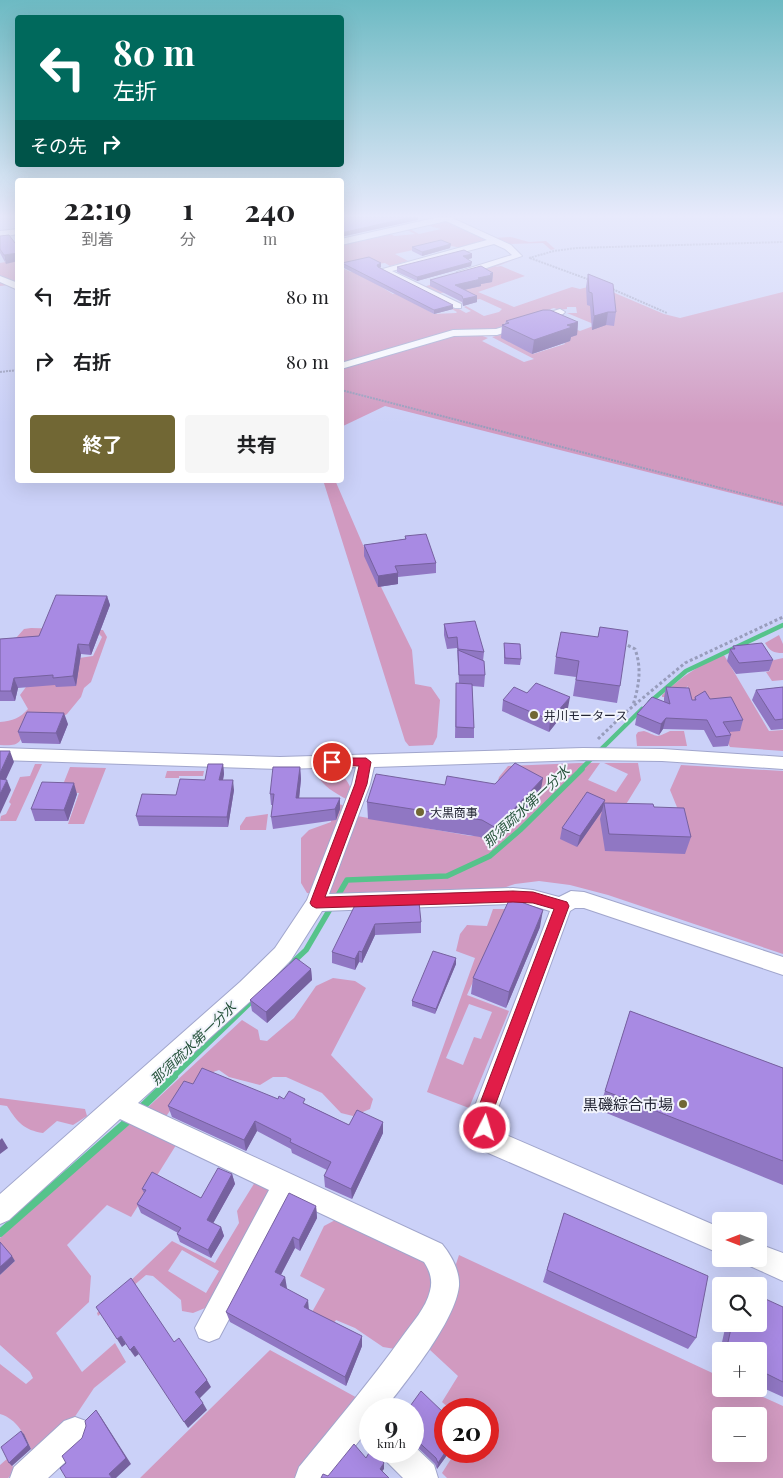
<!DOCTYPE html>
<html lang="ja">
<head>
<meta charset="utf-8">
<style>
	:root { --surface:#fff; --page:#f6f6f6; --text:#202124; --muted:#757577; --accent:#716734 }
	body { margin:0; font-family:"Playfair Display","Noto Sans JP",serif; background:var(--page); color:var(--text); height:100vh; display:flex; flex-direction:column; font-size:19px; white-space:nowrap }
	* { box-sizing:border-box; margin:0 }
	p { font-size:16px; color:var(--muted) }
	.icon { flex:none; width:28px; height:28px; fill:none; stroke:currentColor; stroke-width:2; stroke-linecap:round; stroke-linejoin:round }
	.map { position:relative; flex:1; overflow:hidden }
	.details { position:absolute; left:15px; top:178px; width:329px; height:305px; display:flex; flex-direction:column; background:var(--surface); border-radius:5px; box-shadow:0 5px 20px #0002 }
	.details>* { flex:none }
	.guide { position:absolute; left:15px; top:15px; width:329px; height:152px; border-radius:5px; box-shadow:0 5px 20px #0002; background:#00695c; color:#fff; overflow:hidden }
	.needle { width:32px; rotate:270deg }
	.buttons { position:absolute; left:712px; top:1212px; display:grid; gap:10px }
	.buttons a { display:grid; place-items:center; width:55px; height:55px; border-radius:5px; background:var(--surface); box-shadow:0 5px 20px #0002; font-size:25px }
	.speed { position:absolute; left:359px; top:1398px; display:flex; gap:10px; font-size:25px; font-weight:700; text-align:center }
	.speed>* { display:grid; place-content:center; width:65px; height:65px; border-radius:50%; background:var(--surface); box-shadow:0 5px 20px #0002; line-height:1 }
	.speed small { font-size:12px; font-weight:400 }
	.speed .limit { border:8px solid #d22; background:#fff; color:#111 }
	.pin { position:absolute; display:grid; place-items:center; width:42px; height:42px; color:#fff; margin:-21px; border:2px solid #fff; border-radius:50%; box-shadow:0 1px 5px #0007 }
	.me { position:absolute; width:55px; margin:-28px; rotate:5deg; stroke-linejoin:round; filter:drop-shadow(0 0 4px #0008) }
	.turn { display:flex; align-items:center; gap:18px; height:105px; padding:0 15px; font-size:22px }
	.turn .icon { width:65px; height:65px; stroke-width:2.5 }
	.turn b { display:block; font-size:35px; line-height:42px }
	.then { display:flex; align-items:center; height:48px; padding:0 15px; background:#0003; gap:10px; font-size:19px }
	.eta { display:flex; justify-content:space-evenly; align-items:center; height:85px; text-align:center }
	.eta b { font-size:30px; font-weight:700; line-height:35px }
	.cta { display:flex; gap:10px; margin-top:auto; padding:10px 15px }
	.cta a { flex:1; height:58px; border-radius:5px; background:var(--accent); color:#fff; font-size:20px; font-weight:700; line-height:58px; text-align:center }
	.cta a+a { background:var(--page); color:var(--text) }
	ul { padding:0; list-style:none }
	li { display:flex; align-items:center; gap:15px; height:65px; padding:0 15px }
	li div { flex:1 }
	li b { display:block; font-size:19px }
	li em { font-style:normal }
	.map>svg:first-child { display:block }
	.green { fill:#d19ac0; fill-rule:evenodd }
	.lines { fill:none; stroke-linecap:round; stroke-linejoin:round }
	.stream-far2 { stroke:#56c38b; stroke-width:4.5 }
	.stream-far1 { stroke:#56c38b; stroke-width:5.5 }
	.stream { stroke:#56c38b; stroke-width:8 }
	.minor-casing { stroke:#a1a6cc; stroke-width:2 }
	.path-far1 { stroke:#989dbc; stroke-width:2; stroke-dasharray:2 1; stroke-linecap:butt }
	.path { stroke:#989dbc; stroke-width:3; stroke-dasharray:3 2.5; stroke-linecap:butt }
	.minor { fill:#fff; fill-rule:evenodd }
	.wall { fill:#9077c3 }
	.shaded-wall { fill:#76619f }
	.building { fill:#a88ae3; stroke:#76619f }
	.route { fill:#e11d48; stroke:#92132f }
	.poi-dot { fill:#716734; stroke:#f2f4fc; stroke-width:2 }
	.labels { text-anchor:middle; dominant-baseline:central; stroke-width:4; stroke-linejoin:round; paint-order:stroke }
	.poi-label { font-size:12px; fill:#242635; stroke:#f2f4fc; text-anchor:start }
	.water-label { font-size:14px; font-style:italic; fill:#27543c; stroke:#f2f4fc }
	.near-poi-label { font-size:15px; fill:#242635; stroke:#f2f4fc; text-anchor:end }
</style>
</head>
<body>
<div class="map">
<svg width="783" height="1478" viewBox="0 0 783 1478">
	<rect width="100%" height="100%" fill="#cbd1f8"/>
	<path class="green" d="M446 221 489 241 462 248 440 244 395 254 408 261 390 266 385 263 342 268 351 272 355 271 393 294 403 291 425 309 434 314 456 313 457 312 450 308 452 305 466 313 471 311 464 307 466 306 484 316 499 312 502 309 480 299 458 302 469 299 454 290 437 294 423 287 513 260 495 267 501 266 525 276 478 292 514 307 572 287 580 289 596 285 664 314 680 318 783 292V506L385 406 341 427V368L454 335H480L488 338 482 341 524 362 534 359 492 337 503 334 502 338 533 354 565 344 564 343 570 341 557 321 580 331 596 325 567 313H577L576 307H567V309L559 310 554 308 504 323 508 326 495 330H454L341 364V243L387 233 395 236 415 234 405 229 408 228 419 234 441 229 426 225Z
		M511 237 529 242 546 241 555 249 551 250 543 243 508 244 494 238Z
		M17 260V284L0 286V263Z
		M323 480H335L382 589 412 650 415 684 431 687 440 700 437 737 433 745 409 746 405 741Z
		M31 628 103 630 107 637 91 682 84 688 81 697 67 714 54 723 27 727C19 744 20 746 0 745V722C13 721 20 718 28 709L20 695 26 687 47 683 79 658 93 656 102 637 98 633 47 638H16L24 629Z
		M779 635 783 644V653C773 653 770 651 765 643Z
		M724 655 769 731 783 730V751L730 747 712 714 701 718 687 690 688 686 675 697H662V695C681 677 700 664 724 655Z
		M783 658V680L772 681 766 672 770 671 765 662Z
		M644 731C660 737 655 738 670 731H684L687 746H637L636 735 638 732Z
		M579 763H600L588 780 616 792 628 774 604 763H638L641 780 625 806 681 817 670 790 681 765 783 771V954L608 895 570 885 539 881 515 884 503 888 327 895 307 893 301 883V838L309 830 331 822 332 809 330 801 345 806 357 816 471 836H502L497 784 499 777 508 766Z
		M35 764H42L16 821H0L1 816 6 814 11 804 9 802 20 777 30 776Z
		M70 767 106 768 84 824H68L79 793 60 792Z
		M167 771H204L203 776H179V778H165Z
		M318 771C332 771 345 773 350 787L346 799C334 792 324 787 317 775Z
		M268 814 266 830H240V826L246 817Z
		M493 909H506L467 995 509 1011 469 1108 427 1092 475 958 456 951 460 934 467 925 487 926ZM469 1004 492 1012 481 1039 474 1037 463 1065 446 1058Z
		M333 978 355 981 366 988 331 1055 373 1099 370 1109 353 1116 341 1113 322 1093 286 1077H273L260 1085 229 1077 219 1070C194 1078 180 1096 165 1118L145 1110 242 1020 258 1030 260 1040 267 1041 294 1018 316 986Z
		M0 1098 85 1109 87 1116 73 1125 57 1121 43 1133C24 1130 18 1123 7 1106L0 1105Z
		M131 1121 178 1142 131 1217 107 1205 67 1245 91 1276 89 1302 56 1333 82 1372 115 1343 126 1362 94 1388 74 1418 8 1478H0V1465L8 1458 13 1467 32 1451C25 1435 17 1419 0 1414V1364L26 1384 33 1378 30 1372 0 1345V1275L15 1261 0 1242V1238Z
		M257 1179 274 1188 210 1306 193 1313 182 1311 181 1300 153 1276 146 1275 98 1316 97 1313 172 1241 215 1263 239 1223 237 1211ZM182 1250 219 1271 206 1293 168 1271Z
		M339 1218 432 1266 436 1293 395 1349 383 1347 355 1328 336 1320 331 1327 303 1328 325 1289 300 1276 324 1226Z
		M459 1255 721 1377V1389H745L783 1406V1478H447L442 1473 456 1451H488V1409H450L442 1402 458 1376 430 1350 431 1342 458 1282 456 1264ZM721 1416H759V1454H721Z
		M270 1350 361 1400 299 1478H140Z"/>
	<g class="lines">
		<path class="stream-far2" d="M650 702 686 671 783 625
			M580 770 642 709"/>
		<path class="stream-far1" d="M292 963 306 950 347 880 447 876 490 856 520 830 582 769
			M173 1077 255 998"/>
		<path class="stream" d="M139 1110 174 1076
			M0 1233 131 1118"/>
		<g class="minor-casing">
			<path id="minor" d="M439 217H450L511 245 522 256 463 276H457V272L512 255 505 249 494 244 392 271 461 304V308H455L379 270 487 240 446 221 341 245V239Z
				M18 229V234L0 237V231Z
				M0 276 18 283V290L0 282Z
				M560 309 565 312 563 314 497 335 454 336 341 369V363L453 330 496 329Z
				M0 748 280 757 583 748 662 749 783 757V769L662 761 583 760 374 767 370 784 329 894 513 888 533 890 559 897 571 891 584 892 783 957V975L584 908H575L570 911 497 1111V1125L504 1134 721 1228V1254L486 1152C476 1136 473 1130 473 1111L550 911 533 906 513 904 322 911 291 960 256 996 138 1103 442 1244C451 1255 460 1271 459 1286 455 1322 407 1380 385 1409H370V1427L330 1478H295L299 1467C334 1424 370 1382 402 1337 412 1323 426 1308 430 1291 433 1280 430 1271 424 1262L292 1200 219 1338 209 1342 199 1338 195 1328 269 1190 120 1119 9 1220 0 1224V1194L240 982 275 948 307 900 352 784 356 767 280 769 0 760Z
				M759 1244 783 1253V1281L750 1266 746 1259H759Z
				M75 1417 86 1421 90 1432 86 1443 48 1478H10L14 1467 64 1421Z
				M412 1444 434 1465 438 1478H403L387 1462 383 1451H412Z"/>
		</g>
		<path class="path-far1" d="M529 258 554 251 576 248 783 242
			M530 258 590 280
			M610 288 667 313
			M0 372 18 370
			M341 390 783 504"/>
		<path class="path" d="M623 643 635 649C642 668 639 686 633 705
			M598 739 626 712 685 663 783 617"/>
		<use href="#minor" class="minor"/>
	</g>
	<path class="wall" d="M0 236 6 264 0 253Z
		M451 244 450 248 422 256 412 251V247Z
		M472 254V258L467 259 471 266 417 281 397 272V267Z
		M342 263H381V267L380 268 453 309 434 314 342 267Z
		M493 273 492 282 481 284V286L464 290 477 302 463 306 462 302 430 286V280Z
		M588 274 616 312 614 326 606 325 592 330 590 306 587 305 586 287Z
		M506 321 578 322 577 335 571 337 570 341 532 354 501 338 502 325 505 324Z
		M405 536 436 563V573L398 577V584L378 587 364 556V545L405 539Z
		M107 596 110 605 91 655 81 654 76 686 56 687 55 685 18 688 15 701H0V639L39 636Z
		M444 624 484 652 483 661 485 675 484 687 472 686 474 728V738H455L456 683H459L457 648 447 649 444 635Z
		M600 627 620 686 617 703 573 696 576 677 554 674 556 657 598 637Z
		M504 643 521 659 520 665 504 664Z
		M733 646 773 660 769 671 736 674 727 661 730 649H732Z
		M666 687 692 700H694L695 697 710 699 743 720 740 731 729 732 731 735 728 746 713 747 704 730 663 729 659 735 635 725 637 714 664 702V698Z
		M783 687V729L771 730 752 700 756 690Z
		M527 693 568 708 549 732 502 711 503 700Z
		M68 724 60 744 22 743 18 732Z
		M223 764 224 774 223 780 234 790 228 827 139 826 136 816 205 780Z
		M300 767 301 779 299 798 340 809 336 820 273 829 271 817 273 805H271L270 794Z
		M445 785 540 795 494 845 480 837 368 819 367 802Z
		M77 794 68 821H35L31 809Z
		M604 803 654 807 691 837 685 854 605 851 600 819 602 811 577 847 560 839 562 828Z
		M374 905 421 922V933L375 935 362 963 359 962 355 970 332 963V952Z
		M540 927 506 1008 471 994 473 978Z
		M456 958V964L435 1014 412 1006V1001Z
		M311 969 312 980 267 1023 252 1011 250 1000Z
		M630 1011 783 1068V1185L599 1110Z
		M193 1084 278 1099H284L306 1104 349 1125 383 1122V1133L352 1199 325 1187 324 1176 327 1170 292 1153 291 1149 257 1131 246 1151 172 1117 168 1106Z
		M232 1174 235 1184 213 1223 221 1227 224 1236 211 1258 180 1242 177 1234 178 1233 141 1213 137 1204 144 1193 142 1189 201 1198Z
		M316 1206 317 1218 300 1251 295 1248 281 1275 285 1277 286 1288 309 1310 362 1336V1346L346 1386 230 1322 226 1312Z
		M564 1213 696 1338 688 1349 543 1282Z
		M783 1307V1397L759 1386V1351H721V1367L717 1365 726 1324H759Z
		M412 1409 445 1451H450L437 1469 435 1464 412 1442Z"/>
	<path class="shaded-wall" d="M412 217H418V220L341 237V233Z
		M451 244 450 248 422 256V252Z
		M18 253V261L6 264 4 255Z
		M472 254V258L463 261V256Z
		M472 262 471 266 417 281V277Z
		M381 263V267L377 269V265Z
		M493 273 492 282 481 284V286L455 292V285Z
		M477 296V302L463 306V299Z
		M453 305V309L434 314V310Z
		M608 312 606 325 592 330 594 316Z
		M578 322 577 335 571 337 570 341 532 354 534 340 567 325Z
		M398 573V584L378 587V576Z
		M107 596 110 605 91 655 89 645Z
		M78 644 81 654 76 686 73 676Z
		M14 678 18 688 15 701 11 691Z
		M570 697 568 708 549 732 550 720Z
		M64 713 68 724 60 744 56 733Z
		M666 718 663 729 659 735 661 724Z
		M10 751 14 762 1 790 0 787V773Z
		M223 764 224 774 221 790 219 780Z
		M300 767 301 779 298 809 296 798Z
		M543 778 540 795 494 845 496 828Z
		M7 780 11 790 0 814V794Z
		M233 780 234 790 228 827 227 817Z
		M74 783 77 794 68 821 64 810Z
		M340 798V809L336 820 335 809Z
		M605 800 602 811 577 847 580 836Z
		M543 910 540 927 506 1008 509 992Z
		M375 924V935L362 963V952Z
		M359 951V962L355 970V959Z
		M456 958V964L435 1014 436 1009Z
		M311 969 312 980 267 1023 266 1012Z
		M255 1121 257 1131 246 1151 244 1140Z
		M383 1122V1133L352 1199 351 1189Z
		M2 1138 8 1148 0 1154V1140Z
		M232 1174 235 1184 210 1229 207 1220Z
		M316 1206 317 1218 300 1251 299 1240Z
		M221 1227 224 1236 211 1258 208 1250Z
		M293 1237 295 1248 277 1282 275 1272Z
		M12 1256 15 1261 0 1275V1267Z
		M285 1277 287 1288 283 1296 280 1285Z
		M308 1300 309 1310 304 1307Z
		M121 1336 126 1344 122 1347 117 1339Z
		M362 1336V1346L346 1386 345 1377Z
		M134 1346 139 1354 135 1357 130 1350Z
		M207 1380 211 1387 199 1399 195 1392Z
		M203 1403 207 1410 188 1428 184 1422Z
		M96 1410 101 1417 131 1464 116 1478H112L109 1474Z
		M21 1431 24 1434 31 1449 12 1466 9 1463Z
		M446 1451H450L437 1469 438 1463Z
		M384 1463V1469L380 1474V1469Z"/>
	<path class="building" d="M346 217H412L341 233V219Z
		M9 235 18 247V253L4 255 0 249V236Z
		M441 240 451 244 422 252 412 247Z
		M464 250 472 254 463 256 472 262 417 277 397 267Z
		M369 257 381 263 377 265 378 267 453 305 434 310 342 263Z
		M481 266 493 273 490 274 492 275 478 278 481 279 455 285 477 296 463 299 462 296 430 280Z
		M588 274 613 284 616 312H608L594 316 592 293 589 292Z
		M543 310H550L578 322 567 325 572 327 534 340 502 325 509 323 506 321Z
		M426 534 436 563 395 566 398 573 378 576 364 545 406 539 405 536Z
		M56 595 107 596 89 645 78 644 73 676 53 678V675L14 678 11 691H0V639L39 636Z
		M475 621 484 652 458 649 457 637 448 638 444 624Z
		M600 627 628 631 620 686 576 680 579 661 556 657 561 632 598 637Z
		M504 643 520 644 521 659 505 658Z
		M762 643 773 660 739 663 730 649H735L733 646Z
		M458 650 484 661 485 675H459Z
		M456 683 472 684 474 728 456 727Z
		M536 683 570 697 550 720 503 700 514 687 527 693Z
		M666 687 689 688 692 700H696L695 697 705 691 710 699 731 697 743 720 723 722 731 735 716 737 707 720 666 718 661 724 637 714 652 697 670 704Z
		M783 687V719L775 720 756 690Z
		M27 712 64 713 56 733 18 732Z
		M0 751H10L0 773Z
		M515 763 543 778 496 828 482 820 367 802 376 774 445 785 447 776 495 784Z
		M208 764H223L219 780H233L227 817 136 816 142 794 176 795 180 779 205 780Z
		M273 767H300L296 798H340L335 809 271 817 274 794H270Z
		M0 779 7 780 0 794Z
		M42 782 74 783 64 810 31 809Z
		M587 792 605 800 580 836 562 828Z
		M604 803 653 804 654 807 684 808 691 837 609 834Z
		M510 898 543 910 509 992 473 978Z
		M419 902 421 922 375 924 362 952 359 951 355 959 332 952 356 903H373L374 905Z
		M433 951 456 958 436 1009 412 1001Z
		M296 958 311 969 266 1012 250 1000Z
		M630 1011 783 1068V1161L605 1091Z
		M202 1068 278 1099 279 1096 284 1099 289 1091 305 1099 303 1103 349 1125 357 1110 383 1122 351 1189 324 1176 331 1162 290 1142 291 1139 255 1121 244 1140 168 1106 184 1081 193 1084Z
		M218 1168 232 1174 207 1220 221 1227 208 1250 177 1234 181 1228 137 1204 146 1190 142 1189 152 1172 201 1198Z
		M289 1193 316 1206 299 1240 293 1237 275 1272 285 1277 280 1285 308 1300 304 1307 362 1336 345 1377 226 1312Z
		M564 1213 708 1276 696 1338 547 1270Z
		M0 1242 12 1256 0 1267Z
		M131 1278 174 1342 179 1338 207 1380 195 1392 203 1403 184 1422 134 1346 130 1350 121 1336 117 1339 96 1307Z
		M759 1296 783 1307V1382L759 1370V1351H726L732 1324H759Z
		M421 1391 445 1414V1451H446L438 1463 436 1458 412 1436V1409H408Z
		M96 1410 126 1458 109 1474 112 1478H66L60 1468 66 1463 62 1456 82 1438 86 1426 85 1421Z
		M21 1431 28 1445 9 1463 1 1447Z
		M354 1444 366 1458 370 1451H374L384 1463 380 1469 389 1478H321L323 1474 328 1476Z"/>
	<linearGradient id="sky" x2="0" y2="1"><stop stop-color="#6dbac3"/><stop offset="0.51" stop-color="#e8eafc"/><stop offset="1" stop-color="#e8eafc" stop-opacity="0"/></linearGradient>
	<rect width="783" height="424" fill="url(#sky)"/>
	<path class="route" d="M332 758H366L371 762 367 784 325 897 513 891 533 892 567 902 569 906 493 1111V1128L491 1134 485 1136 480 1134 477 1128V1111L554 909 533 903 513 902 316 908 312 906 310 903 355 784 359 766 327 765 326 762Z"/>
	<g class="poi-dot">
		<circle cx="534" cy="715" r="5"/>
		<circle cx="420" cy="812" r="5"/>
		<circle cx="683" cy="1104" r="5"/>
	</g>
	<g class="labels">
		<g class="poi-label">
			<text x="544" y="715">井川モータース</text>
			<text x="430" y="812">大黒商事</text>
		</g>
		<g class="water-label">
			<text transform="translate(526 806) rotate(-43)">那須疏水第一分水</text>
			<text transform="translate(193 1043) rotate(-44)">那須疏水第一分水</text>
		</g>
		<g class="near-poi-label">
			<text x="673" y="1104">黒磯綜合市場</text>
		</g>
	</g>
</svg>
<div class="buttons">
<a><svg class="needle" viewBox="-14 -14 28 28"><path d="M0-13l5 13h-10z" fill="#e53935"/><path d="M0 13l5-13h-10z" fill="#757577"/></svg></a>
<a><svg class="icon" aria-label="search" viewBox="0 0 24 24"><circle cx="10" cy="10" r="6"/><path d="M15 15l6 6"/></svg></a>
<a>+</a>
<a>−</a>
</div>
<div class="speed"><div>9<small>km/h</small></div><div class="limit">20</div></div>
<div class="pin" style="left:332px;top:762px;background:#d93025"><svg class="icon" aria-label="arrive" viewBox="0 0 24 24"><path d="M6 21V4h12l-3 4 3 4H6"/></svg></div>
<svg class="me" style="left:485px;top:1128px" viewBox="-20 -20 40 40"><circle r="17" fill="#e11d48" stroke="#fff" stroke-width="3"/><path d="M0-11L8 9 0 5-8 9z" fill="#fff"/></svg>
<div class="guide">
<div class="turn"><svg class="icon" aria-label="left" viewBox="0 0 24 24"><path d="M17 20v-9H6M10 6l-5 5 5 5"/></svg><div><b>80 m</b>左折</div></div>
<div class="then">その先<svg class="icon" aria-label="right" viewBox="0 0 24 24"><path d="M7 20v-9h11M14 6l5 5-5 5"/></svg></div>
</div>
<section class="details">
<div class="eta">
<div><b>22:19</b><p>到着</p></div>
<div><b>1</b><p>分</p></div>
<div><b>240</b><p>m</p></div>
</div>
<ul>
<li><svg class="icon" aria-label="left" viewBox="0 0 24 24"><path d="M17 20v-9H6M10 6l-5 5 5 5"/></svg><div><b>左折</b></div><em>80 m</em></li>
<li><svg class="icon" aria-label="right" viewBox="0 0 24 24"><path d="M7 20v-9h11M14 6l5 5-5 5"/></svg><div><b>右折</b></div><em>80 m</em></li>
</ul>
<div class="cta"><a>終了</a><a>共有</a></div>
</section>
</div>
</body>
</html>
